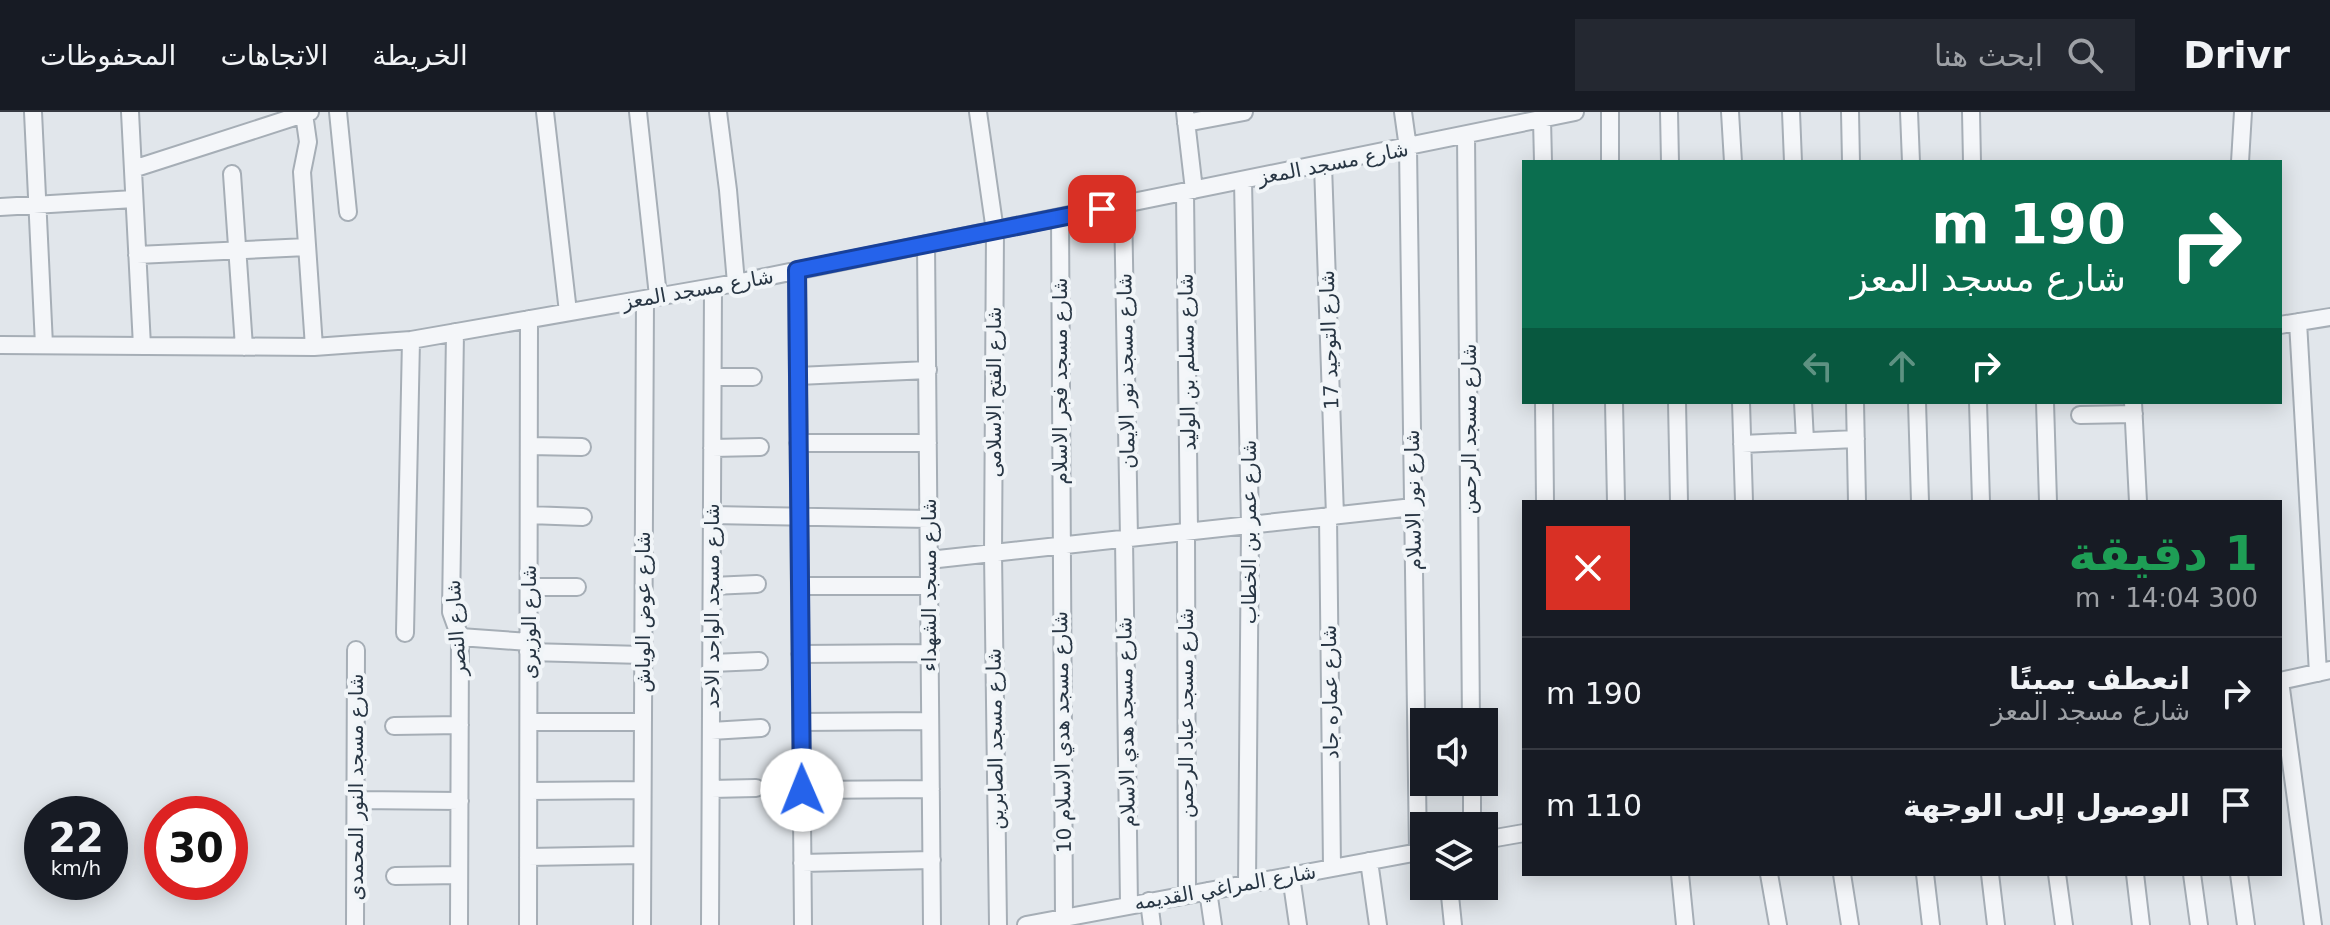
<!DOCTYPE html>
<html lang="ar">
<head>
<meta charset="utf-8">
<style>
	:root { --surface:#171b24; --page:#242831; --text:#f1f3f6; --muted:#9ea1a6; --line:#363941 }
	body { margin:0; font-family:"DejaVu Sans","Noto Sans Arabic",sans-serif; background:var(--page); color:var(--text); direction:rtl; height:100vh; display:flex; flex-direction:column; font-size:30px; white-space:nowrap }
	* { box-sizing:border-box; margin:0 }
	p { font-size:26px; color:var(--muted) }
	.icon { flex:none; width:44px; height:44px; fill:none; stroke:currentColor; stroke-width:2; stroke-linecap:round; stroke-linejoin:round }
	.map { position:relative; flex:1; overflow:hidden; direction:ltr }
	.drawer { position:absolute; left:1522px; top:388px; width:760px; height:376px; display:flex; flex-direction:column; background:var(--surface); border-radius:0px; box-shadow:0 4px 20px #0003; direction:rtl }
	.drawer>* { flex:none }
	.hud { position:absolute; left:1522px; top:48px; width:760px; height:244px; border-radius:0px; box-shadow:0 4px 20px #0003; direction:rtl; background:#0b6e4f; color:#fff; overflow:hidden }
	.fabs { position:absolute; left:1410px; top:596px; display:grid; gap:16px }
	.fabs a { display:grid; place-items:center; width:88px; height:88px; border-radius:0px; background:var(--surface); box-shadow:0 4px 20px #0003; font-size:40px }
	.speed { position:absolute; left:24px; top:684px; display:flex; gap:16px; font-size:40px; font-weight:700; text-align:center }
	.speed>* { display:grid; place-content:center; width:104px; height:104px; border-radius:50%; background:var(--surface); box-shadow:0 4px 20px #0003; line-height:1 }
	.speed small { font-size:20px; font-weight:400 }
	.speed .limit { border:12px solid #d22; background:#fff; color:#111 }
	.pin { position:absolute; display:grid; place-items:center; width:68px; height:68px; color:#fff; margin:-34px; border-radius:16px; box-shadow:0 4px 12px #0006 }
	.me { position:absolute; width:88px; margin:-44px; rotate:359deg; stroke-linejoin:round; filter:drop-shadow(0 0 6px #0008) }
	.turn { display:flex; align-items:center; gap:28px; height:168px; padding:0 24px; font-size:36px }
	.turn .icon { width:104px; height:104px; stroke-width:2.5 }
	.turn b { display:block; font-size:56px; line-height:68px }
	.lanes { display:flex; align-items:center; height:76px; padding:0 24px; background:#0003; justify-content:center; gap:40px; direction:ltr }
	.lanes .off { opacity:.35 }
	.round { display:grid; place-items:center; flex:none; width:84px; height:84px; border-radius:0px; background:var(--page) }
	.overview { display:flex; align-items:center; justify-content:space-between; height:136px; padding:0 24px }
	h1 { font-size:48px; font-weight:700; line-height:60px; color:#1e9e55 }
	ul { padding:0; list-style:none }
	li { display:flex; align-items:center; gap:24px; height:112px; padding:0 24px; border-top:2px solid var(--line) }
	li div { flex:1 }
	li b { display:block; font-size:30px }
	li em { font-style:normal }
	header { display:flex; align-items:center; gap:48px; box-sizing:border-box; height:112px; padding:0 40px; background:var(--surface); border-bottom:2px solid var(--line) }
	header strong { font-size:38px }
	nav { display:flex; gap:44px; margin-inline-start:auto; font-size:28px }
	.search { width:560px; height:72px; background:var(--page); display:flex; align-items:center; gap:20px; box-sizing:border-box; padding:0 28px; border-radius:0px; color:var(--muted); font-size:30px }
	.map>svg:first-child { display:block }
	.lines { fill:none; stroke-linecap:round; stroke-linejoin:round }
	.street-casing { stroke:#a6aeb6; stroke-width:20 }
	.street { stroke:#f4f6f9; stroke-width:16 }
	.route-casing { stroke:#184099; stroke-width:20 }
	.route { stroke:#2563eb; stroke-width:14 }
	.labels { text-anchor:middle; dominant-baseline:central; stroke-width:8; stroke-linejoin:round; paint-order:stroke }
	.street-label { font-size:20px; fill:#283644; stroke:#f1f5f8 }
</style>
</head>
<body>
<header>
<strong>Drivr</strong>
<div class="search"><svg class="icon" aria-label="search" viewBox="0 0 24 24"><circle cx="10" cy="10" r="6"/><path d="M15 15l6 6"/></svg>ابحث هنا</div>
<nav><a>الخريطة</a><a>الاتجاهات</a><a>المحفوظات</a></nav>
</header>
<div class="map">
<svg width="2330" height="813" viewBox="0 0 2330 813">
	<rect width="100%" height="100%" fill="#e1e6eb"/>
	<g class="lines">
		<g class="street-casing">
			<path id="street" d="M33 0 44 233
				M130 0 142 234
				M338 0 348 100
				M545 0 568 200
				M638 0 658 184
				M718 0 728 78 736 171
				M978 0 995 119 993 441 998 813
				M1185 0 1194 78
				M1403 0 1408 36 1418 740
				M1610 0V50
				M1669 0 1670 50
				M1730 0 1733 50
				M1791 0 1793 50
				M1850 0 1851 50
				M1909 0 1911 50
				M1971 0 1972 50
				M304 2 308 30 302 60 314 235
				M1542 7 1543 50
				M1186 11 1244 0
				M1466 23 1471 610
				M2240 50 2243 0
				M1323 53 1335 404
				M133 57 310 0
				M232 62 244 235
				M1243 69 1250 413 1247 772
				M1185 81 1189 419
				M1123 93 1129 426
				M0 95 134 87
				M1060 105 1064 806
				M926 132 932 813
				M137 143 307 135
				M797 158 803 813
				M2298 210 2318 561
				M2280 213 2330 205
				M455 220 451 500 460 525 459 813
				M0 233 314 235 411 228 736 171 1575 0
				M798 264 928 258
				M713 265H753
				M1544 290 1545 390
				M1614 290 1616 390
				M1677 290 1679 390
				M1741 290 1744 390
				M1803 290 1805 329
				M1855 290 1857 390
				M1917 290 1920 390
				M1978 290 1981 390
				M2045 290 2048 390
				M2133 290 2138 390
				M2080 303 2134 302
				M798 331H928
				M1742 332 1856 327
				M529 334 582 335
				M712 336 760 335
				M529 403 583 405
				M712 403 929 407
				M1328 404 1332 756
				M1186 420 1187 782
				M1124 427 1129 793
				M929 448 1413 395
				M712 474 757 472
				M800 474H929
				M529 475H577
				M405 521 411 228
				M460 525 529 530
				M528 540 643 543
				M800 542 930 541
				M712 551 759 549
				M529 610H643
				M801 610 930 609
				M394 614 460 613
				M711 619 761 616
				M1472 670V714
				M711 677 756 676
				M802 678 931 677
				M529 679 642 678
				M356 688 460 689
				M1484 728 1524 721
				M528 745 642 743
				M1369 749 1378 813
				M802 751 932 748
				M1680 762 1685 813
				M1769 762 1778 813
				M1842 762 1850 813
				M1925 762 1931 813
				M1990 762 1996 813
				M2057 762 2064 813
				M2135 762 2141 813
				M2192 762 2199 813
				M2239 762 2246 813
				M395 764 459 763
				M1291 764 1298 813
				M1449 774 1453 813
				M1208 779 1213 813
				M1149 789 1152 813
				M355 813 356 538
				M528 813 529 207
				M642 813 645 187
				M710 813 713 175
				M1026 813 1424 739
				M2313 813 2280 569 2330 558"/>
		</g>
		<use href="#street" class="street"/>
	</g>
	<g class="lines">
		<g class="route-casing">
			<path id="route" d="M802 678 797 158 1102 97"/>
		</g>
		<use href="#route" class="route"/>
	</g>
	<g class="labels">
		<g class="street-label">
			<text transform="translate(1333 51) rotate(-11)">شارع مسجد المعز</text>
			<text transform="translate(698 177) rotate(-10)">شارع مسجد المعز</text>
			<text transform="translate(1329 228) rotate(-92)">شارع التوحيد 17</text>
			<text transform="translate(1187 250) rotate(-91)">شارع مسلم بن الوليد</text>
			<text transform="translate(1126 259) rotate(-91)">شارع مسجد نور الايمان</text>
			<text transform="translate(1060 269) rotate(-90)">شارع مسجد فجر الاسلام</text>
			<text transform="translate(994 280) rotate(-90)">شارع الفتح الاسلامى</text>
			<text transform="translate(1469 317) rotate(-90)">شارع مسجد الرحمن</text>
			<text transform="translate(1413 388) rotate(-91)">شارع نور الاسلام</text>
			<text transform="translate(1249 420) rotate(-90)">شارع عمر بن الخطاب</text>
			<text transform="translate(929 473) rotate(-90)">شارع مسجد الشهداء</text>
			<text transform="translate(712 494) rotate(-90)">شارع مسجد الواحد الاحد</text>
			<text transform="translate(643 500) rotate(-90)">شارع عوض الوياش</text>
			<text transform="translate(529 510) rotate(-90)">شارع الوزيرى</text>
			<text transform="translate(456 516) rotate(-94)">شارع النصر</text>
			<text transform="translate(1330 580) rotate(-91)">شارع عماره جاد</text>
			<text transform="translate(1186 601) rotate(-90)">شارع مسجد عباد الرحمن</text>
			<text transform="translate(1126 610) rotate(-91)">شارع مسجد هدي الاسلام</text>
			<text transform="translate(1062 620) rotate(-91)">شارع مسجد هدي الاسلام 10</text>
			<text transform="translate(995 627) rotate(-91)">شارع مسجد الصابرين</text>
			<text transform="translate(356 675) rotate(-90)">شارع مسجد النور المحمدى</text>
			<text transform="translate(1225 775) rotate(-10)">شارع المراغي القديمه</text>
		</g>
	</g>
</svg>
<div class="fabs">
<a><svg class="icon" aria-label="sound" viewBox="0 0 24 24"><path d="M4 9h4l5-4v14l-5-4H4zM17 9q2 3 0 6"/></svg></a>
<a><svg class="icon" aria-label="layers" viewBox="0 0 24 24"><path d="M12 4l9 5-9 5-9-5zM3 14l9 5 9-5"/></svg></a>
</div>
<div class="speed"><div>22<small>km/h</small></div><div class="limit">30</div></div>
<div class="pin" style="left:1102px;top:97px;background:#d93025"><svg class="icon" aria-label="arrive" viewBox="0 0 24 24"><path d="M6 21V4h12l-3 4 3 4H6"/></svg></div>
<svg class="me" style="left:802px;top:678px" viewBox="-20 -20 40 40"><circle r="19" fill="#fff"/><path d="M0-13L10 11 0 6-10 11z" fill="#2563eb"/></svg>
<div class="hud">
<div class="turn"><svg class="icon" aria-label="right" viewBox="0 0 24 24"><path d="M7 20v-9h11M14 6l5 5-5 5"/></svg><div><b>190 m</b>شارع مسجد المعز</div></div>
<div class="lanes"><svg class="icon off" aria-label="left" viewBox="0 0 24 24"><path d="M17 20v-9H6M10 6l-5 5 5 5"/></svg><svg class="icon off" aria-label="ahead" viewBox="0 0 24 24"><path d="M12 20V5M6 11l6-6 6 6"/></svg><svg class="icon" aria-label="right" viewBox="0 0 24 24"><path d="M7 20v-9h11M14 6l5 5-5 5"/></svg></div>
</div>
<section class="drawer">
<div class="overview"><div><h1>1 دقيقة</h1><p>300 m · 14:04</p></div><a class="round" style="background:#d93025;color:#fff"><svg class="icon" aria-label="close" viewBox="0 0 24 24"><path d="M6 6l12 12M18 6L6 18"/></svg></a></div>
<ul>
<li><svg class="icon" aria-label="right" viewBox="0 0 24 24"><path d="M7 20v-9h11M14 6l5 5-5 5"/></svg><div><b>انعطف يمينًا</b><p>شارع مسجد المعز</p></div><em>190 m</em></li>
<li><svg class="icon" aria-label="arrive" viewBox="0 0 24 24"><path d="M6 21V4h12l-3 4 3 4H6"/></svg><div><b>الوصول إلى الوجهة</b></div><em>110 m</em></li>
</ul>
</section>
</div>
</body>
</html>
